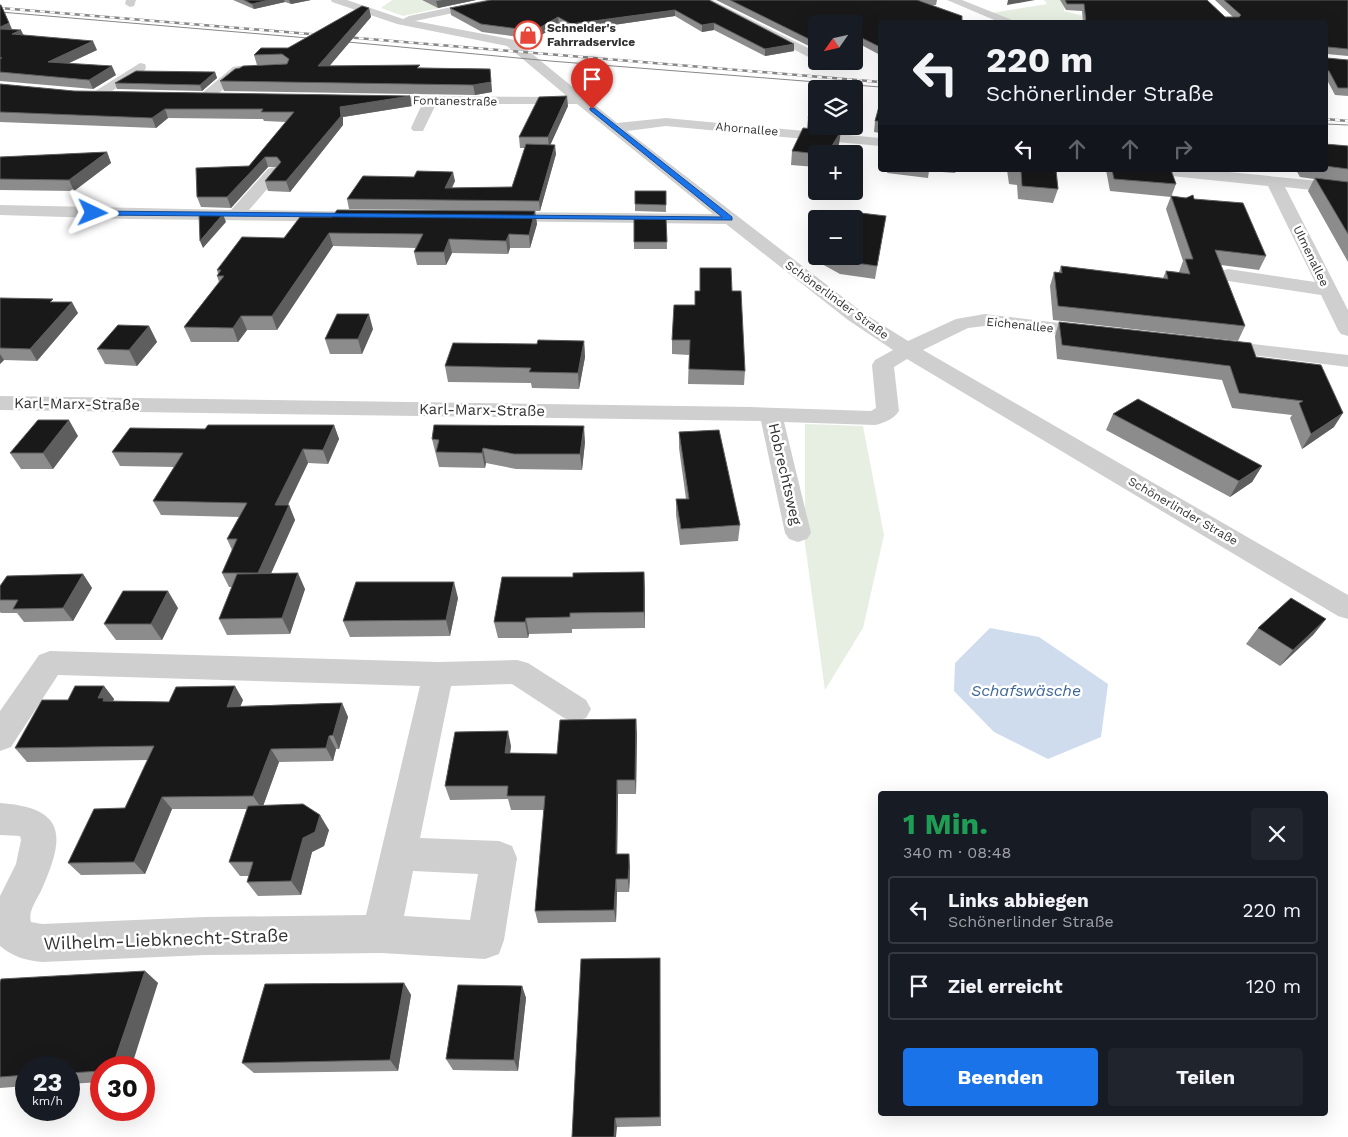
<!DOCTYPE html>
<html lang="de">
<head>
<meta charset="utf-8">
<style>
	:root { --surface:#171b24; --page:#20242c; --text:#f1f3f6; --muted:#9ea1a6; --line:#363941; --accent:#1a73e8 }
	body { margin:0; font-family:"Work Sans",sans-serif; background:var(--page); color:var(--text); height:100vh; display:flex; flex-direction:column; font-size:19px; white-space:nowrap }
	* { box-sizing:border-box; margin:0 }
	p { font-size:16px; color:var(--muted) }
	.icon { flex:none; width:28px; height:28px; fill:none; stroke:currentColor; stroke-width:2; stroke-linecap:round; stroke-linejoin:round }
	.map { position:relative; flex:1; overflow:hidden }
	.drawer { position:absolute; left:878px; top:791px; width:450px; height:325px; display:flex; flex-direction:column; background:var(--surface); border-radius:5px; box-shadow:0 5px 20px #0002 }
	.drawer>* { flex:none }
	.top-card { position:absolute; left:878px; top:20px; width:450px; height:152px; border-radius:5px; box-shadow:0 5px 20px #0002; background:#171b24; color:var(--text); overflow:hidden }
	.needle { width:32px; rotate:236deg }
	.fabs { position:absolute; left:808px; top:15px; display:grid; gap:10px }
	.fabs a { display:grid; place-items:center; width:55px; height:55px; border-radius:5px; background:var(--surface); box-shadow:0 5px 20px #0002; font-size:25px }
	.speed { position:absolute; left:15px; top:1056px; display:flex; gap:10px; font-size:25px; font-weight:700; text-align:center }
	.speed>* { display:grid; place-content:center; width:65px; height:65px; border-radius:50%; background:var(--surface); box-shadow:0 5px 20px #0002; line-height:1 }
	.speed small { font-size:12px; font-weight:400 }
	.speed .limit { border:8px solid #d22; background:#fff; color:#111 }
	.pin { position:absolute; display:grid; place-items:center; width:42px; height:42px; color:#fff; margin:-51px -21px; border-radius:50% 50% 50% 0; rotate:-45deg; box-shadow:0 0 5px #0007 }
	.pin .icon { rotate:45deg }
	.me { position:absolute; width:55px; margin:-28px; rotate:92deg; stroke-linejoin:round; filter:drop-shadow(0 0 4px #0008) }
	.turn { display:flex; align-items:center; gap:18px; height:105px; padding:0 25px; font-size:22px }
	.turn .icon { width:65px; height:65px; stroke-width:2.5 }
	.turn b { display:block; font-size:35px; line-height:42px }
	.lanes { display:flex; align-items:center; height:48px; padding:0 25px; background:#0003; justify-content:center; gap:25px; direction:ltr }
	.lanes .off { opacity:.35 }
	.round { display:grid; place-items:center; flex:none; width:52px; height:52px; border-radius:5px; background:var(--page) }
	.summary { display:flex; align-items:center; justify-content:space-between; height:85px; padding:0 25px }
	h1 { font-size:30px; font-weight:700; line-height:38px; color:#1e9e55 }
	.cta { display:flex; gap:10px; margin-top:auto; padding:10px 25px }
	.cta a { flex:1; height:58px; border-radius:5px; background:var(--accent); color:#fff; font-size:20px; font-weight:700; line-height:58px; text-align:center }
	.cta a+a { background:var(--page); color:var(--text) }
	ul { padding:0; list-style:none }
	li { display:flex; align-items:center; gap:15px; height:68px; margin:0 10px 8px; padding:0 15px; border:2px solid var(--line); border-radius:5px }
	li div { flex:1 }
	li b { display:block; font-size:19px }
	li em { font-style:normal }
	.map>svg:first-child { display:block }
	.green { fill:#e6efe1 }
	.water { fill:#cedcee }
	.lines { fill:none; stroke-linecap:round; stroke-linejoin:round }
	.minor { fill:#cfcfcf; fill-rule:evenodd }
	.tram { stroke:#878787; stroke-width:1 }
	.rail-casing { stroke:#878787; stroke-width:2.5 }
	.rail { stroke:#fff; stroke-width:2; stroke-dasharray:5; stroke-linecap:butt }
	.wall { fill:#8c8c8c }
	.shaded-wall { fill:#5e5e5e }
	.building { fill:#191919; stroke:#5e5e5e }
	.route { fill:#1a73e8; stroke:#114b97 }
	.labels { text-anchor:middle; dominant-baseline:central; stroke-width:5; stroke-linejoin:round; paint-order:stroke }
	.far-poi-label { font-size:12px; font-weight:bold; fill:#323232; stroke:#fff; text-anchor:start }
	.far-street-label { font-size:12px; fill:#323232; stroke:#fff }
	.street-label { font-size:15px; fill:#323232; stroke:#fff }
	.water-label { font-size:16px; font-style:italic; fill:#3e6697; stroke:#fff }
	.near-street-label { font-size:18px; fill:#323232; stroke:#fff }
</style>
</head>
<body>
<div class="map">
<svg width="1348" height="1137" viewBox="0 0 1348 1137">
	<rect width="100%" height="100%" fill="#fff"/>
	<path class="green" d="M392 0H477L403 16 381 8Z
		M1044 0H1063L1064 11 1095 19 1099 22H1014L991 13 1047 4Z
		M805 424 863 426 884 535 863 628 825 690 805 544Z"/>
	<path class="water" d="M990 628 1039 637 1108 684 1101 737 1048 759 994 732 954 691 955 663Z"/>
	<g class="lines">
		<path class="minor" d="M126 0H136L134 6 130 7 125 4Z
			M331 0H347L403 19 409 16 485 0H506L501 3 415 21 515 40 617 123 666 118 880 138V146L666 126 627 131 862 312 908 341 956 319 985 314 1100 328 1103 332 1100 336 1093 338 985 326 968 328 923 350 1348 595V619L1338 616 907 359 894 367 899 411C894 419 884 423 875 425L784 422 811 533 807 539 798 542 789 539 785 533 761 421 0 410V396L750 407 871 411 876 408 872 365 875 360 893 350 848 320 726 224 493 221 490 217 493 213 499 212 713 214 577 104H436L423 131H413L411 128 422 104 372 103 365 99 367 96 568 97 507 46 397 24 332 2Z
			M699 0H712L816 52V61Z
			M947 0H962L1012 20 1014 22H999Z
			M140 63 145 64 146 67 145 70 101 98 96 99 89 95Z
			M238 66H254L260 70 254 74H241L211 100H201L199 97 201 94 233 67Z
			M274 167 280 169 282 172 249 210 371 212 377 213 380 217 377 221 371 222 131 219 0 215V205L231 210 268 169Z
			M1154 170H1209L1348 184V194L1285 187 1348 310V336L1341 334 1338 330 1321 295 1228 281 1221 279 1219 275 1221 271 1228 269 1315 282 1268 186 1162 175 1156 173Z
			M1218 340 1348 355V367L1211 350 1208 346 1211 342Z
			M50 651 438 662 517 660 528 663 586 700 591 709 586 718 575 722 564 718 512 684 451 686 420 838 499 841 512 846 517 858 504 940 499 954 485 959 381 953 205 955 42 962C25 960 13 957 0 946V896L16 864 21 840 20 836 0 835V803C70 808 64 840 40 893 35 902 28 913 31 922L42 924 205 917 366 915 420 686 58 675 11 747 0 751V711L39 655ZM413 871 478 874 470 920 404 916Z"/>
		<path class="tram" d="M0 12 320 39
			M337 41 550 61 880 87
			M1325 124 1348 125"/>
		<g class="rail-casing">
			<path id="rail" d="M0 8 880 82
				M1325 119 1348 121"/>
		</g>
		<use href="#rail" class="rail"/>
	</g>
	<path class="wall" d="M233 0H311L291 4 285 2 254 9Z
		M422 0H476L438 8Z
		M709 0 794 44V51L765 56 714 30 702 32 675 16 572 31 559 24 535 39 482 32 451 15 450 8Z
		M716 0H937L936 5H931L880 22V55L854 41V24L813 48Z
		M1060 0H1207L1225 17H1233L1215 0H1348V56L1327 54V58L1348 60V96L1335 95 1326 78H1325V22H1083L1082 11 1066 10Z
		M0 5 5 13 12 29 24 35 97 50 69 63 116 75 93 89 0 81Z
		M369 8 371 17 329 66 490 69 492 92 475 95 224 91 220 81 285 64 257 65 254 55 288 48Z
		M215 72 217 78 202 91 117 89 115 83Z
		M0 84 74 91 410 96 412 106 343 117V125L290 192 268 191 265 181 276 167H268L231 208 201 207 197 197 249 166 286 122 264 121 263 119 168 118 156 128 0 122Z
		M816 102V126H848L844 133 840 132 839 144 833 154H816V167L791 165 792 151 807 128 808 118Z
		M880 103V133L874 132 875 121Z
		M568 106 550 145 556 154 540 211 349 209 347 199 455 181 452 188 512 187 525 148H520L519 137Z
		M1325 144 1348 146V262L1308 191 1314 179 1300 177 1296 170H1325Z
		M107 152 111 163 74 191 0 190V157Z
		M888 170H956L955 173 929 171 928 178 887 173Z
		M1007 170H1056L1058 189 1053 203 1018 199 1017 185 1009 184Z
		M1106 170H1171L1176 184 1171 197 1110 191Z
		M635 191H666V212L635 211Z
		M1171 196 1194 199 1266 256 1259 270 1221 265 1245 326 1238 341 1053 320 1050 286 1054 272H1059L1061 266 1163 278 1166 271 1179 272 1183 261 1166 209Z
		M535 211 537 224 530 248H510L508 254 452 253 446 265H417L414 252 416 248 333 246 277 330H247L238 342H191L184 327 219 282 217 276 218 274 217 270 284 238 332 217Z
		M886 216 875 279 840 274 811 258 812 245 816 228V256H854Z
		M666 218 667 249H634V242Z
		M700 268 732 291 745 371 744 385 688 384 689 355 672 354V340L695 305 700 291Z
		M0 298 54 302 78 313 37 361 4 360 0 364Z
		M1059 322 1256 357 1334 427 1302 449 1290 418 1292 415 1232 408 1222 380 1057 359 1055 336Z
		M149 326 157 342 137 366 105 364 97 349Z
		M373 329 362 354H330L325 339Z
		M584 341 585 357 579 389 532 388 531 383 448 382 445 366 537 344Z
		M1113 414 1262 466 1252 482 1230 497 1106 430Z
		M334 425 339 439 328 464 308 463 288 505H289L295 520 271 573 305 589 290 634 227 635 219 619 232 587H229L222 573 232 550 227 539 239 517 161 515 153 501 174 467 120 466 112 452 205 429Z
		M679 432 740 525 738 541 680 545 676 515V499H686L679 448Z
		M78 436 53 469H21L10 453Z
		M432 439 585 442 582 470 516 469 486 463 485 468 439 467Z
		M644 572 645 628 572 629V633L529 634 528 638H498L494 622 573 577Z
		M83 574 92 588 73 621 24 622 17 613H1L0 612V586Z
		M458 598 450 636 350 637 343 621Z
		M178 608 162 640H116L104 624Z
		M1326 619 1313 635 1280 666 1246 644 1258 628Z
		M104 686 114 699 113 701 169 702 243 700 240 706 342 703 348 717 339 749H336L333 761 279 762 263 806 329 830 324 846 312 852 301 895 258 896 247 882 249 876H240L229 862 247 809H172L145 874 81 875 68 863 125 808 148 760 27 762 15 748 68 700Z
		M637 733 636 794H618L617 854 630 867V880L629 892H617L616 922 538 923 535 911 544 810H511L508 799 450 800 445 786 511 746 510 753 557 754Z
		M660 958 661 1126 617 1127 572 1137Z
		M145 971 158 983 101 1068V1082L69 1084V1068H26V1086L0 1088V982Z
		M404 983 411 995 398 1071 254 1073 242 1063Z
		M522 986 526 998 518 1071 453 1070 446 1059Z"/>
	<path class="shaded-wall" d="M269 0H284L285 2 254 9 252 4Z
		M289 0H311L291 4Z
		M443 0H476L438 8 436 1Z
		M1008 0H1035L1007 5Z
		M1 5 13 32 0 37V27Z
		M369 8 371 17 321 76 318 66Z
		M675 10V16L572 31 571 24Z
		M558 17 559 24 535 39 534 31Z
		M714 23V30L702 32V25Z
		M21 30 25 38 12 34Z
		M816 40V48H813V41Z
		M93 41 97 50 52 71 48 62Z
		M794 44V51L765 56V49Z
		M112 66 116 75 93 89 89 80Z
		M490 69 492 92 475 95 473 85Z
		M215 72 217 78 202 91 200 85Z
		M862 95 861 106 854 117V109Z
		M410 96 412 106 343 117V125L290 192 286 181 340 107Z
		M567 96 568 106 549 148 548 137Z
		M165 109 168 118 156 128 152 118Z
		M845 126H848L844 133Z
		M841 131 839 144 833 154H827Z
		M555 145 556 154 540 211 539 201Z
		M107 152 111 163 74 191 69 180Z
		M265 157 268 167 231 208 227 197Z
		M453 172 455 181 447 197 445 188Z
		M535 211 537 224 530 248 529 235Z
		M223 214 226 222 203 248 200 241Z
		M329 233 333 246 277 330 272 316Z
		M509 234 510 248 508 254 506 241Z
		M449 239 452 253 446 265 444 252Z
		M72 302 78 313 37 361 30 349Z
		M369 314 373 329 362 354 358 339Z
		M241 316 247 330 238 342 233 328Z
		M149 326 157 342 137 366 129 350Z
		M584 341 585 357 579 389 578 373Z
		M0 354 4 360 0 364Z
		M1343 413 1334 427 1302 449 1311 434Z
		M69 420 78 436 53 469 43 453Z
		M334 425 339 439 328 464 323 450Z
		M584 426 585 442 582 470 580 454Z
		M483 448 486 463 485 468 482 453Z
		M303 449 308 463 281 519 275 505Z
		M1262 466 1252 482 1230 497 1239 481Z
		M289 505 295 520 265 587 258 573Z
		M644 572 645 589V628L644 612Z
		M298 573 305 589 290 634 282 618Z
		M83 574 92 588 73 621 63 608Z
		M454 582 458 598 450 636 446 620Z
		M168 591 178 608 162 640 151 624Z
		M526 618 529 634 528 638 525 622Z
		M1326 619 1313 635 1280 666 1293 650Z
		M104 686 114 699 111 707 98 698Z
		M235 686 243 700 235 720 227 707Z
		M342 703 348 717 339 749 333 735Z
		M636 719 637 733 636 794 635 780Z
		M508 731 511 746 508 767 505 753Z
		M329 736 336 749 333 761 326 748Z
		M271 749 279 762 262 809 253 796Z
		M617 780 618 794 617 867 616 854Z
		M162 797 172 809 145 874 134 862Z
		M320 815 329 830 324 846 312 852 301 895 291 881 303 838Z
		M629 854 630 867 629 892 628 879Z
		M616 879 617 892 616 922 614 910Z
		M145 971 158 983 131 1068H112Z
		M404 983 411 995 398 1071 390 1060Z
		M522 986 526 998 518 1071 514 1060Z
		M615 1118 617 1127 616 1137H614Z"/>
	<path class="building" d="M244 0H269L252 4Z
		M491 0H709L794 44 765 49 714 23 702 25 675 10 571 24 558 17 534 31 481 24 450 8Z
		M730 0H917L962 16V22H880V47L854 34V24H816V40L813 41Z
		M1065 0H1207L1225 17H1239L1241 15 1224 0H1348V49L1328 47 1326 49 1327 58 1348 60V88H1338L1329 71 1325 70V22H1086L1084 4H1067Z
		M0 5H1L9 23 0 27Z
		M362 6 369 8 318 66 420 65 417 68 490 69 491 82 473 85 220 81 235 69 240 68 243 66 287 64 289 59 282 54 254 55 261 48H288Z
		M0 29 21 30 12 34 93 41 48 62 112 66 89 80 0 72V58H2H0Z
		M136 71 215 72 200 85 115 83Z
		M0 84 74 91 410 96 340 107 341 116 286 181H265L281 162 277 157H265L227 197H197L196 168 249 166 294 112H261L263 109H165L152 118 0 112Z
		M854 94 862 95 854 109Z
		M567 96 548 137H519L539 97Z
		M816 102V119L808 118Z
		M880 103V121H875Z
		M803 128 841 131 827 154H817L792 151Z
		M526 144 555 145 539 201 347 199 363 176 414 177 417 171 453 172 445 188 512 187Z
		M1325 144 1348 146V169L1325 166Z
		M107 152 69 180 0 179V157Z
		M1013 170H1056L1058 189 1022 186 1021 171Z
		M1112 170H1171L1176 184 1114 179Z
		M1315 178 1348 182V234Z
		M635 191H666V205L635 204Z
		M1193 195 1194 199 1243 203 1266 256 1215 250 1245 326 1058 306 1054 272 1062 273 1061 266 1168 279 1166 271 1190 274 1185 259H1193L1171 196 1186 198Z
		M337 210 535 211 529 235 509 234 506 241 449 239 444 252H414L423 234 329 233 272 316H241L233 328 184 327 224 276H217L221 270H217L242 237 284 238 300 217H332Z
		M852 212 886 216 877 266 841 261 832 256H854V219H850Z
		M199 214H223L200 241Z
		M634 218H666L667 242H634Z
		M816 228V247L812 245Z
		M700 268H731L732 291H741L745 371 689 369 690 340H672L674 305H695V291H700Z
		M0 298 53 299 50 302H72L30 349 0 348Z
		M337 314H369L358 339H325Z
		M1059 322 1251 343 1256 357 1321 365 1343 413 1311 434 1299 403 1303 401 1239 393 1230 366 1062 345Z
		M118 325 149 326 129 350 97 349Z
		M538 340 584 341 578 373 529 372 531 368 445 366 453 343 537 344Z
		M1138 399 1262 466 1239 481 1113 414Z
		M38 420H69L43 453H10Z
		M208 425H334L323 450 303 449 275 505H289L258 573H222L237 539H227L247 503 153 501 183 453 112 452 130 428 205 429Z
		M434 425 584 426 580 454H514L483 448 482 453 436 452 439 440 432 439Z
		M719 430 740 525 681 529 676 499H689L679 432Z
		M644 572V612L570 613V617L526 618 525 622H494L502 577H573V573Z
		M298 573 282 618 219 619 237 574Z
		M83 574 63 608 13 609 18 600H0V586L7 576Z
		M356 582H454L446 620 343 621Z
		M123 591H168L151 624H104Z
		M1291 598 1326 619 1293 650 1258 628Z
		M75 686H104L98 698H104L103 701 169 702 176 687 235 686 227 707 342 703 333 735 329 736 326 748 271 749 253 796 162 797 134 862 68 863 94 809 125 808 154 746 15 748 42 700H68Z
		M636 719 635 780H617L616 854H629V867L628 879H616L614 910 535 911 545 796H507L508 786H445L455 732 508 731 505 753 557 754 560 720Z
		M303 804 320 815 315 832 303 838 291 881 247 882 253 862H229L248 806Z
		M660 958V1117L615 1118 614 1137H572L581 959Z
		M145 971 112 1068H101V1071L69 1073V1068H26V1075L0 1077V982L1 979Z
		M404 983 390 1060 242 1063 265 984Z
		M458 985 522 986 514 1060 446 1059Z"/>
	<path class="route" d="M590 108H594L732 217V220L93 215 90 213 93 211 722 217 590 110Z"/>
	<defs>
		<g id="shop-ring" transform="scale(1.4375)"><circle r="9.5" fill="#fff" stroke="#e64738" stroke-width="1.5"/><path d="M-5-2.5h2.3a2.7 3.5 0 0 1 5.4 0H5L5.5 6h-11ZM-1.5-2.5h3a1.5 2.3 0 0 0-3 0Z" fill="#e64738"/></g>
	</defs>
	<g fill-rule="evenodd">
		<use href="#shop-ring" x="528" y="35"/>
	</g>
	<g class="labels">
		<g class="far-poi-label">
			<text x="547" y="28">Schneider's<tspan x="547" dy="14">Fahrradservice</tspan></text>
		</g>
		<g class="far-street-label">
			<text transform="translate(455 101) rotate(1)">Fontanestraße</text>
			<text transform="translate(747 129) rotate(5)">Ahornallee</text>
			<text transform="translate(1311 256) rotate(64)">Ulmenallee</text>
			<text transform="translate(837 300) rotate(36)">Schönerlinder Straße</text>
			<text transform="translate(1020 325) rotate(6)">Eichenallee</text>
			<text transform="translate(1183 511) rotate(30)">Schönerlinder Straße</text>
		</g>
		<g class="street-label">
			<text transform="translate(77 404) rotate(1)">Karl-Marx-Straße</text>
			<text transform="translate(482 410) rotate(1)">Karl-Marx-Straße</text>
			<text transform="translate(785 474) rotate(77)">Hobrechtsweg</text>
		</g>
		<g class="water-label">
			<text x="1026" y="690">Schafswäsche</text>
		</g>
		<g class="near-street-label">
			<text transform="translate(166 939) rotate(-2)">Wilhelm-Liebknecht-Straße</text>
		</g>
	</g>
</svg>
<div class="fabs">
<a><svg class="needle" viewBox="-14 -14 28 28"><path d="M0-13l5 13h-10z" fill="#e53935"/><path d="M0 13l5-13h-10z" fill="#9ea1a6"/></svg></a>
<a><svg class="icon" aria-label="layers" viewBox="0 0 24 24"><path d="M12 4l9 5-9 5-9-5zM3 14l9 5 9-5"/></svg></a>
<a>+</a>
<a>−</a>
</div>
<div class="speed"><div>23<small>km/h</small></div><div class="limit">30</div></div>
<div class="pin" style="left:592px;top:109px;background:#d93025"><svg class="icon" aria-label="arrive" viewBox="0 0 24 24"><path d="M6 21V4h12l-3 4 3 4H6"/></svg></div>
<svg class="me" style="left:93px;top:213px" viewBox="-20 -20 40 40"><path d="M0-17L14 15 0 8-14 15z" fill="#1a73e8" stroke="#fff" stroke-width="4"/></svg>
<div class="top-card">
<div class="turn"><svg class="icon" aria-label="left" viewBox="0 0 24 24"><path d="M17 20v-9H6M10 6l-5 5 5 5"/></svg><div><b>220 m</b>Schönerlinder Straße</div></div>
<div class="lanes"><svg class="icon" aria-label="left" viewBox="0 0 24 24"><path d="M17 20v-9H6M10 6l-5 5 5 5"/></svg><svg class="icon off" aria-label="ahead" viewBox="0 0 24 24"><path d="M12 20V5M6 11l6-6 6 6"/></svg><svg class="icon off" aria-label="ahead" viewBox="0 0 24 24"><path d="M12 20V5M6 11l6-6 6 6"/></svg><svg class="icon off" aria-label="right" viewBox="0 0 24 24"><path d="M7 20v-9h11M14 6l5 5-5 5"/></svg></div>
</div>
<section class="drawer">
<div class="summary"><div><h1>1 Min.</h1><p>340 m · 08:48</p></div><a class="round"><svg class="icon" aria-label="close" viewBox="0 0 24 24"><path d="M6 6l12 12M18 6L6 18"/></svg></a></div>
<ul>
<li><svg class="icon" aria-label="left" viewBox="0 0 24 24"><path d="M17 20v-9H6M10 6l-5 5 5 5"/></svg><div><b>Links abbiegen</b><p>Schönerlinder Straße</p></div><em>220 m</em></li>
<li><svg class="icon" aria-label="arrive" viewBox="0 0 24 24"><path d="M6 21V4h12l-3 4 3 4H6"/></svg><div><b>Ziel erreicht</b></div><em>120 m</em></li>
</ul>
<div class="cta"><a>Beenden</a><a>Teilen</a></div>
</section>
</div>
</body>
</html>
